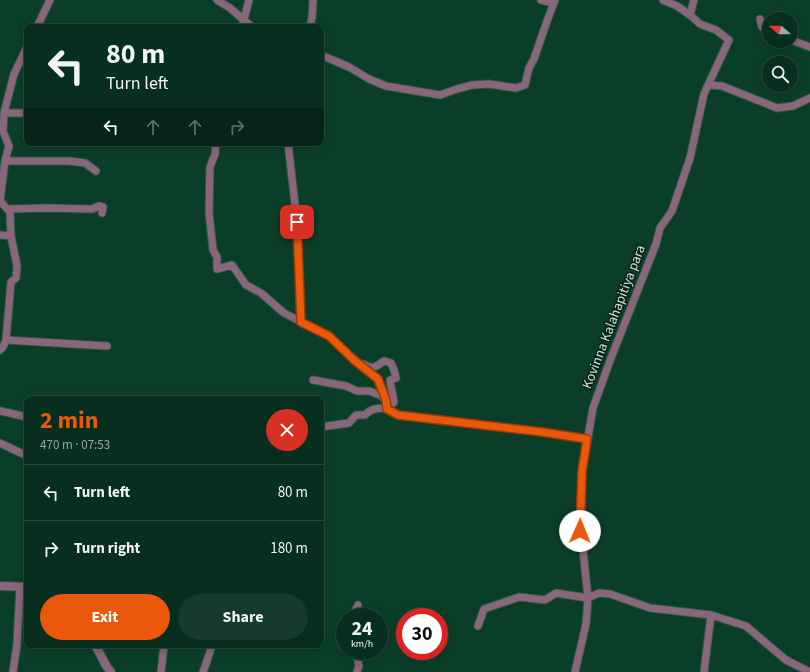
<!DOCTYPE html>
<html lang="en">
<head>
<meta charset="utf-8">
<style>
	:root { --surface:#082e1f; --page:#163a2c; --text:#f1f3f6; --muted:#98a8a4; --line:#294a3d; --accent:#ea580c }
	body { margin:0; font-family:"Source Sans 3",sans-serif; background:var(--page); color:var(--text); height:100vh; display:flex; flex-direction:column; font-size:15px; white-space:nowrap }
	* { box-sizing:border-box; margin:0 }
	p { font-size:13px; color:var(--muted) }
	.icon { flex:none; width:22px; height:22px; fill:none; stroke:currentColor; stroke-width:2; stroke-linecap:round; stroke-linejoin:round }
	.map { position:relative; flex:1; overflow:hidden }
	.sheet { position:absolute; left:24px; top:396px; width:300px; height:252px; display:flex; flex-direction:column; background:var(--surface); border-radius:8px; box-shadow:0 2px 10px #0003,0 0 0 1px var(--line) }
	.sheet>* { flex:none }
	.banner { position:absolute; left:24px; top:24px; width:300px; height:122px; border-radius:8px; box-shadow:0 2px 10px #0003,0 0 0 1px var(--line); background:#082e1f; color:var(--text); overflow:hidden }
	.needle { width:26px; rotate:290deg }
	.buttons { position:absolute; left:762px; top:12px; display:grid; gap:8px }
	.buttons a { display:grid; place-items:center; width:36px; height:36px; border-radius:50%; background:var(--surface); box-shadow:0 2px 10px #0003,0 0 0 1px var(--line); font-size:20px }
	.speed { position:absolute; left:336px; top:608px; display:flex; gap:8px; font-size:20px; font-weight:700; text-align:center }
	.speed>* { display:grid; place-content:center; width:52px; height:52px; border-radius:50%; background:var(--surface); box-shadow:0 2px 10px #0003,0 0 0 1px var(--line); line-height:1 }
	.speed small { font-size:10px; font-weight:400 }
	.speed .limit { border:6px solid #d22; background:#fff; color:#111 }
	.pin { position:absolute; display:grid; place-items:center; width:34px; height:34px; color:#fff; margin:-17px; border-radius:8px; box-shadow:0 2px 6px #0006 }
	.me { position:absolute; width:44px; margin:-22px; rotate:1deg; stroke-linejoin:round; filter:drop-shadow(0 0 3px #0008) }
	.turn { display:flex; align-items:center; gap:14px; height:84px; padding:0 16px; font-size:18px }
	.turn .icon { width:52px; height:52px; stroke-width:2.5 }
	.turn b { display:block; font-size:28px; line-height:34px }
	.lanes { display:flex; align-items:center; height:38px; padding:0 16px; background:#0003; justify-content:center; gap:20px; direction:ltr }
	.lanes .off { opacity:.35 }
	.round { display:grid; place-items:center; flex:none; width:42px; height:42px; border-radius:21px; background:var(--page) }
	.summary { display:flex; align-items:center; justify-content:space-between; height:68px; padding:0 16px }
	h1 { font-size:24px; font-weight:700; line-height:30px; color:var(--accent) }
	.primary-button { display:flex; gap:8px; margin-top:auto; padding:8px 16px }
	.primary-button a { flex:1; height:46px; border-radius:24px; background:var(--accent); color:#fff; font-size:16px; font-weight:700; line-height:46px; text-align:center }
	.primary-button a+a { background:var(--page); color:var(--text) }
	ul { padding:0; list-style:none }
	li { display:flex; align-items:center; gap:12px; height:56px; padding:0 16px; border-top:1px solid var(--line) }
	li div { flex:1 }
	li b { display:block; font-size:15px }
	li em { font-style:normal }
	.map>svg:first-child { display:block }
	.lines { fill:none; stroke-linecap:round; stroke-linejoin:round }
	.minor-casing { stroke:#2d5b48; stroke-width:9 }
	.tertiary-casing { stroke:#2d5b48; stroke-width:10 }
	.minor { stroke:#8a667c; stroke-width:7 }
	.tertiary { stroke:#8a667c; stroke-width:8 }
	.route-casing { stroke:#983908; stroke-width:10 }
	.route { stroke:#ea580c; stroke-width:7 }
	.labels { text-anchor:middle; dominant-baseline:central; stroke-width:3; stroke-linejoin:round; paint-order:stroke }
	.street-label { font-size:14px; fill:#c8e1d3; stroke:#0c2017 }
</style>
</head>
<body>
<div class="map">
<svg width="810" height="672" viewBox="0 0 810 672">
	<rect width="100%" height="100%" fill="#0b3e29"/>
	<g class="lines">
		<g class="minor-casing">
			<path id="minor" d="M217 0 230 8 252 27
				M541 0 553 3
				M663 0 677 6 690 15 700 24 716 30 729 40 708 85
				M690 15 694 0
				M760 19 762 27 769 31
				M37 27 50 0
				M242 27 249 0
				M310 27 312 18 313 0
				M791 40 810 47
				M321 55 349 67 369 79 386 86 440 95 457 89 472 85 489 84 516 88 525 85 529 68 534 59 547 21 555 0
				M4 113H27
				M216 143 215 154 210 167 209 212 213 250 217 257V269L232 265 246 285 261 293 284 313 329 336 354 359 377 379 386 400
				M288 143 297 222 301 322
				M5 161H69L85 163 96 171
				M8 209 46 208 92 209 99 206 103 207 102 213
				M0 235 11 236
				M6 340 107 346
				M0 350 3 347 6 340 11 282 16 278 17 266 11 236 10 212 0 201 5 161 9 146 3 131 4 113 14 74 27 47
				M313 380 346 386 357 391H369L380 395 386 400 387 409 394 402 390 380 396 378 394 370 391 363 384 361C375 367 374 370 363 364
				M0 411 27 417
				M321 427 349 423 356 415H365C370 409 379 407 386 409 390 409 394 413 398 415L542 432 587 439
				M0 443 23 454H27
				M352 617 358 605
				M478 626 484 609 519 597 545 600 556 593 588 598 599 593 610 594 650 608 711 615 746 626 786 660 810 672
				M356 651 359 666 357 672
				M13 672 17 644 20 587
				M161 672 164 645
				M203 672 207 661 212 645
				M575 672 586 624 588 598 581 531 582 472 593 408 611 358 656 244 660 228 672 211 690 158 704 94 708 85 722 86 777 108 793 106 810 98
				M704 672 711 615"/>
		</g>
		<g class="tertiary-casing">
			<path id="tertiary" d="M0 586 27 587
				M95 645 107 667 111 672"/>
		</g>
		<use href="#minor" class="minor"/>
		<use href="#tertiary" class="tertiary"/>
	</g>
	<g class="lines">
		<g class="route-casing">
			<path id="route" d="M297 222 301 322 329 336 354 360 378 379 386 400 387 409 398 415 542 432 587 439 582 472 580 531"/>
		</g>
		<use href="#route" class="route"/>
	</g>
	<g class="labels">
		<g class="street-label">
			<text transform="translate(614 317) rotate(-69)">Kovinna Kalahapitiya para</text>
		</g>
	</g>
</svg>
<div class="buttons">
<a><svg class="needle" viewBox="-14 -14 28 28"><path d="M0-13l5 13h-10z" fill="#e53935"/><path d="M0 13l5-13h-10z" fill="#98a8a4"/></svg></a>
<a><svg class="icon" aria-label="search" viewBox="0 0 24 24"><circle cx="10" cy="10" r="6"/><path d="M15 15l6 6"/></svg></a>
</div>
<div class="speed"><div>24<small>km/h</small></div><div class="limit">30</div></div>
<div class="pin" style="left:297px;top:222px;background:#d93025"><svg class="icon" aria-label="arrive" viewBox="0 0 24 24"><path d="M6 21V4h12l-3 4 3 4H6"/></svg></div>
<svg class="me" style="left:580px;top:531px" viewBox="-20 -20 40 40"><circle r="19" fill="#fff"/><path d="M0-13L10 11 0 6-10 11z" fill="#ea580c"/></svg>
<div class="banner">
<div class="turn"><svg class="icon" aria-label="left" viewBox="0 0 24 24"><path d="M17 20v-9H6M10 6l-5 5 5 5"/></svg><div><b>80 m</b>Turn left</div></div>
<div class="lanes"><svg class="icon" aria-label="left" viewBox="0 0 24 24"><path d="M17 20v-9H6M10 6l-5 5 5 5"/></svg><svg class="icon off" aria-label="ahead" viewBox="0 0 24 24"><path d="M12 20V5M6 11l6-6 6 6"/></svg><svg class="icon off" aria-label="ahead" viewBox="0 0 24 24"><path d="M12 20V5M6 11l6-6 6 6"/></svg><svg class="icon off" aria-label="right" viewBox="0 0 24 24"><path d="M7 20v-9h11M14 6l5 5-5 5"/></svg></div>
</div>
<section class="sheet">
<div class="summary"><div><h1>2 min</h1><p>470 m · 07:53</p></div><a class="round" style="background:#d93025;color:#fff"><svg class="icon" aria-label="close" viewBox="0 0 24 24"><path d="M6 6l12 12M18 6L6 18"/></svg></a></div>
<ul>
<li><svg class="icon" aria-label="left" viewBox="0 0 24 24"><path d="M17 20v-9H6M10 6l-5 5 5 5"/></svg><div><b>Turn left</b></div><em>80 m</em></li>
<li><svg class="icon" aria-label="right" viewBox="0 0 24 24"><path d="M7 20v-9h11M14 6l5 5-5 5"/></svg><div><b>Turn right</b></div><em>180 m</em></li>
</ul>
<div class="primary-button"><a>Exit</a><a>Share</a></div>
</section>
</div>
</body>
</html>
